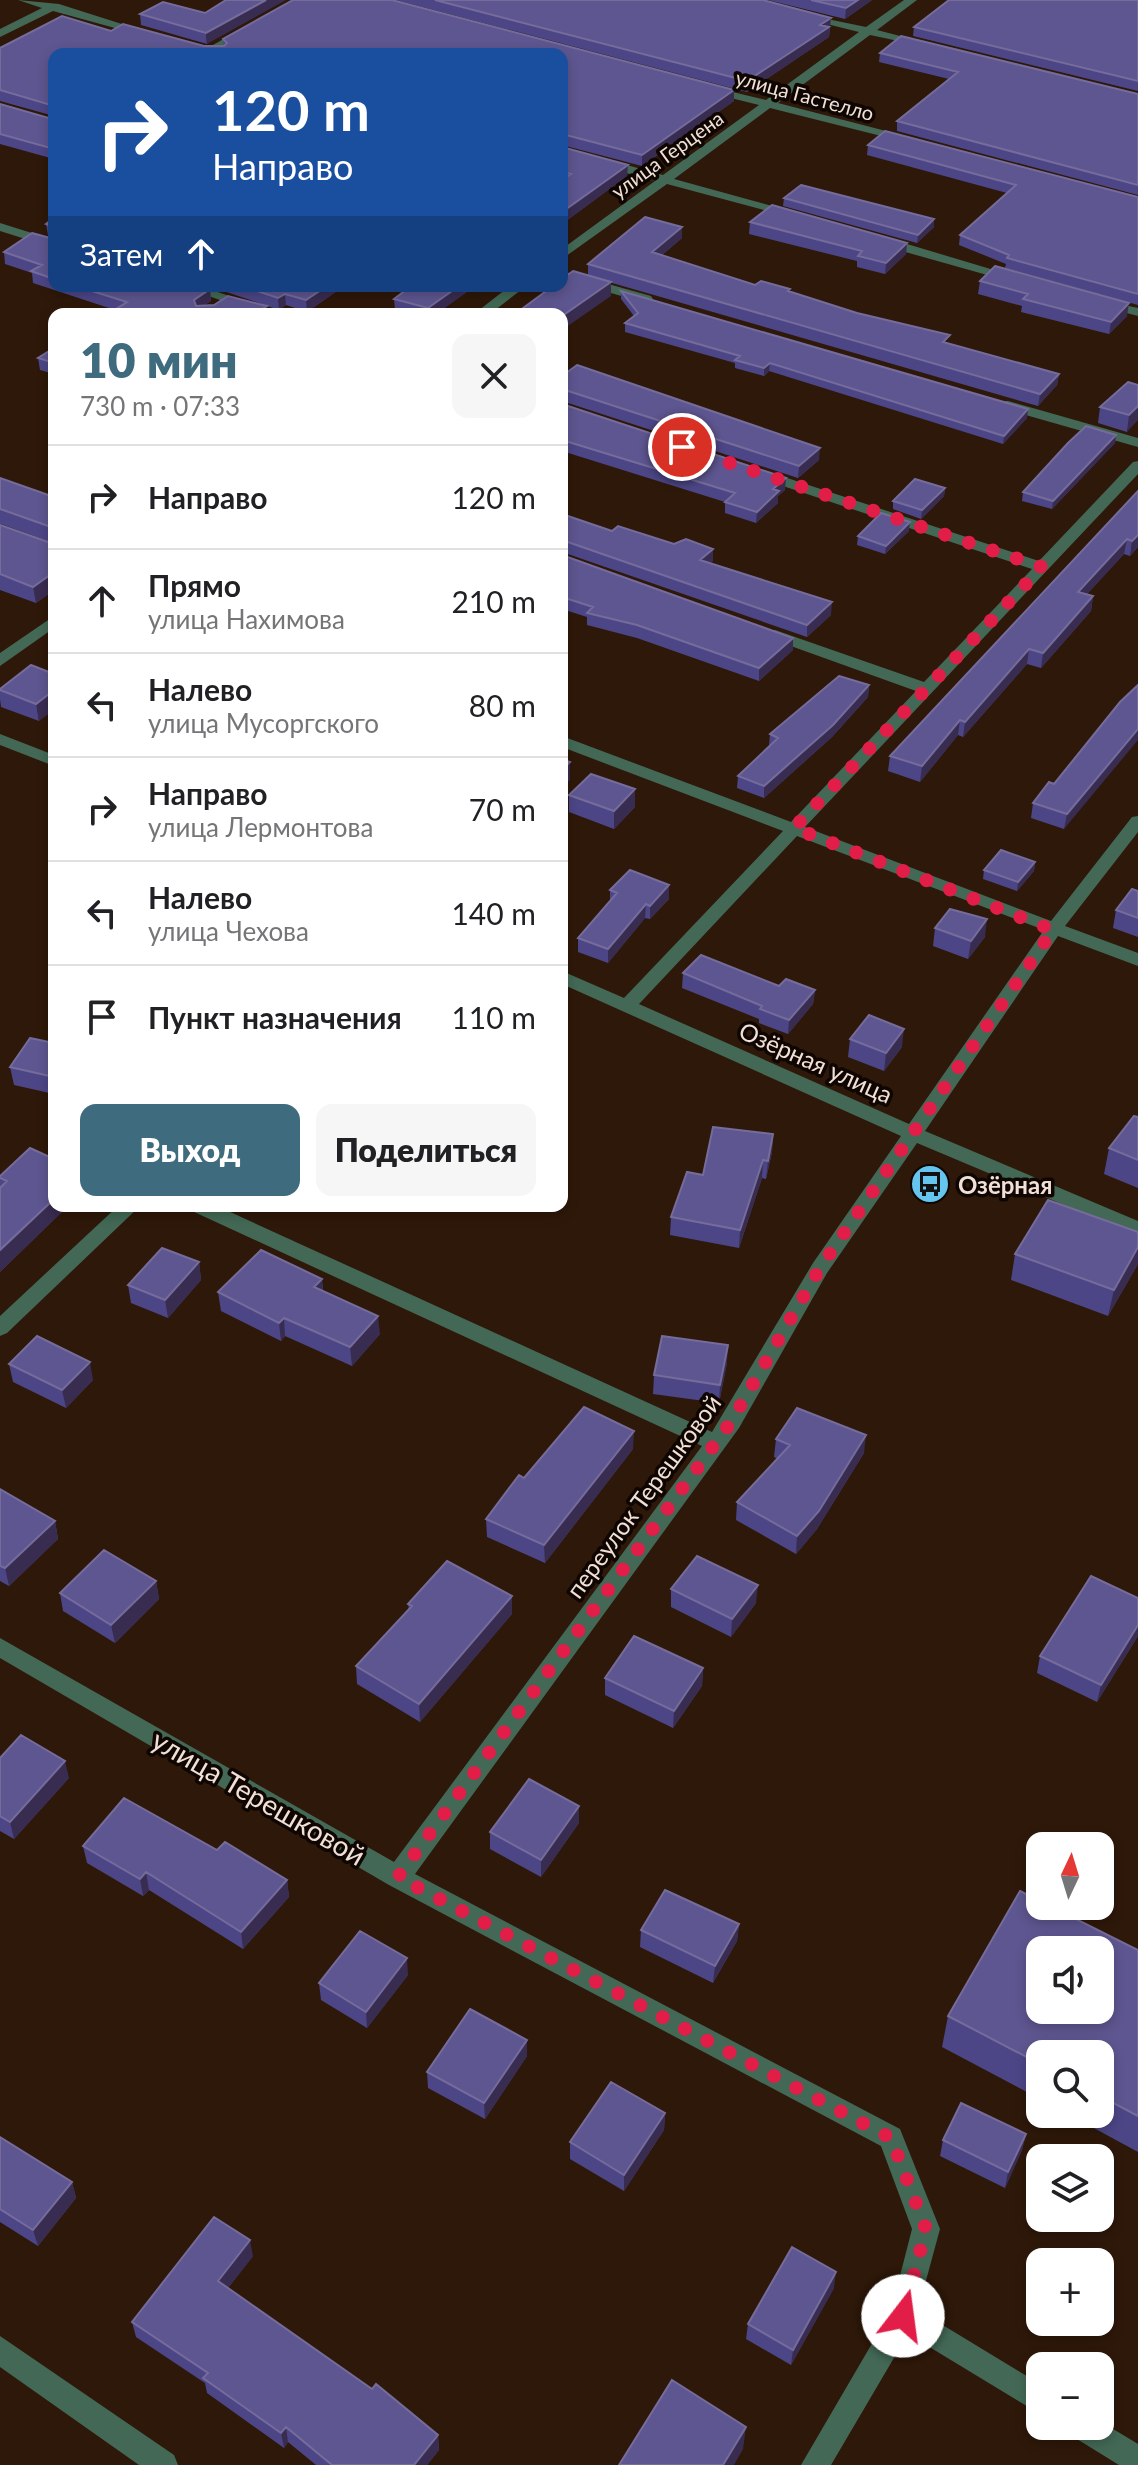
<!DOCTYPE html>
<html lang="ru">
<head>
<meta charset="utf-8">
<style>
	:root { --surface:#fff; --page:#f6f6f6; --text:#202124; --muted:#757577; --line:#e0e0e0; --accent:#3f6b7f }
	body { margin:0; font-family:Lato,sans-serif; background:var(--page); color:var(--text); height:100vh; display:flex; flex-direction:column; font-size:30px; white-space:nowrap }
	* { box-sizing:border-box; margin:0 }
	p { font-size:26px; color:var(--muted) }
	.icon { flex:none; width:44px; height:44px; fill:none; stroke:currentColor; stroke-width:2; stroke-linecap:round; stroke-linejoin:round }
	.map { position:relative; flex:1; overflow:hidden }
	.sheet { position:absolute; left:48px; top:308px; width:520px; height:904px; display:flex; flex-direction:column; background:var(--surface); border-radius:16px; box-shadow:0 4px 12px #0003 }
	.sheet>* { flex:none }
	.guide { position:absolute; left:48px; top:48px; width:520px; height:244px; border-radius:16px; box-shadow:0 4px 12px #0003; background:#1a4fa0; color:#fff; overflow:hidden }
	.needle { width:52px; rotate:4deg }
	.controls { position:absolute; left:1026px; top:1832px; display:grid; gap:16px }
	.controls a { display:grid; place-items:center; width:88px; height:88px; border-radius:16px; background:var(--surface); box-shadow:0 4px 12px #0003; font-size:40px }
	.pin { position:absolute; display:grid; place-items:center; width:68px; height:68px; color:#fff; margin:-34px; border:4px solid #fff; border-radius:50%; box-shadow:0 2px 8px #0007 }
	.me { position:absolute; width:88px; margin:-44px; rotate:15deg; stroke-linejoin:round; filter:drop-shadow(0 0 6px #0008) }
	.turn { display:flex; align-items:center; gap:28px; height:168px; padding:0 32px; font-size:36px }
	.turn .icon { width:104px; height:104px; stroke-width:2.5 }
	.turn b { display:block; font-size:56px; line-height:68px }
	.then { display:flex; align-items:center; height:76px; padding:0 32px; background:#0003; gap:16px; font-size:30px }
	.round { display:grid; place-items:center; flex:none; width:84px; height:84px; border-radius:16px; background:var(--page) }
	.head { display:flex; align-items:center; justify-content:space-between; height:136px; padding:0 32px }
	h1 { font-size:48px; font-weight:800; line-height:60px; color:var(--accent) }
	.button { display:flex; gap:16px; margin-top:auto; padding:16px 32px }
	.button a { flex:1; height:92px; border-radius:16px; background:var(--accent); color:#fff; font-size:32px; font-weight:800; line-height:92px; text-align:center }
	.button a+a { background:var(--page); color:var(--text) }
	ul { padding:0; list-style:none }
	li { display:flex; align-items:center; gap:24px; height:104px; padding:0 32px; border-top:2px solid var(--line) }
	li div { flex:1 }
	li b { display:block; font-size:30px }
	li em { font-style:normal }
	.map>svg:first-child { display:block }
	.lines { fill:none; stroke-linecap:round; stroke-linejoin:round }
	.minor { fill:#436956; fill-rule:evenodd }
	.wall { fill:#4c4687 }
	.shaded-wall { fill:#392c51 }
	.building { fill:#5e5690; stroke:#756c9b; stroke-width:2; fill-rule:evenodd }
	.route { stroke:#e11d48; stroke-width:14; stroke-dasharray:0 25.2 }
	.labels { text-anchor:middle; dominant-baseline:central; stroke-width:7; stroke-linejoin:round; paint-order:stroke }
	.far-street-label { font-size:20px; fill:#f0e0d7; stroke:#0f0602 }
	.street-label { font-size:24px; fill:#f0e0d7; stroke:#0f0602 }
	.poi-label { font-size:24px; font-weight:bold; fill:#f0e0d7; stroke:#0f0602; text-anchor:start }
	.near-street-label { font-size:28px; fill:#f0e0d7; stroke:#0f0602 }
</style>
</head>
<body>
<div class="map">
<svg width="1138" height="2465" viewBox="0 0 1138 2465">
	<rect width="100%" height="100%" fill="#2e1809"/>
	<g class="lines">
		<path class="minor" d="M18 0 59 4 150 33 144 36 53 11 0 37V29L42 8Z
			M904 0H917L877 30 927 43V47L870 35 778 103 913 138V144L770 108 674 179 798 213V219L667 184 562 259V249L655 181 562 155V147L663 175 759 105 703 91V85L766 100 859 32 803 18V14L866 27Z
			M247 26 253 29 251 31 212 53 202 51Z
			M0 223 54 240V248L0 231Z
			M877 238H887L1024 279 1012 282 877 244Z
			M562 271 651 296 653 299 646 303 562 279Z
			M179 286H200L282 314H261Z
			M510 286H526L490 314H474Z
			M1096 299 1138 308V316L1096 305Z
			M998 401H1008L1138 438V447L998 407Z
			M1138 461V474L805 827 1051 921 1132 817 1138 816V832L1065 926 1138 953V966L1058 936 925 1131 1138 1221V1236L917 1143 827 1273 739 1428 415 1874 900 2129 940 2229 918 2310 1040 2384V2414L908 2334 831 2465H801L891 2311 912 2229 881 2146 389 1885 0 1658V1638L394 1862 702 1446 192 1211 189 1206H217L712 1432 813 1263 901 1136 562 984V971L624 998 783 831 562 747V736L791 822 916 691 763 636V630H775L924 682 1032 569 756 477V471H766L1039 561 1133 462ZM797 836 1044 930 909 1124 639 1004Z
			M54 616V628L0 666V653Z
			M0 734 54 755V766L0 745Z
			M118 1206H140L7 1333 0 1336V1316Z
			M0 2336 174 2455 178 2465H139L0 2367Z
			M1100 2421 1138 2444V2465H1119L1072 2436 1068 2426H1100Z"/>
	</g>
	<path class="wall" d="M293 0H392L734 90V101L642 166 562 145V54H54V116L0 101V48L62 16 111 31 123 24 204 46H224L223 39Z
		M396 0H763L830 28 829 37 747 92Z
		M768 0H872L845 19Z
		M1138 0V91L913 36 914 27Z
		M205 13 207 44 141 25 140 14Z
		M880 53 1138 94V195L897 131V121L949 79 879 62Z
		M0 104 52 119 54 117V159L0 144Z
		M868 145 1138 197V305L1005 268 1006 264 959 245 960 235 1007 193 867 155Z
		M562 147 628 165 627 176 562 224Z
		M784 198 934 219V227L917 243 783 206Z
		M54 218V237L48 235 46 224Z
		M750 222 907 243 906 254 885 274 857 267V261L749 234Z
		M682 238 662 255 755 285 790 292 949 344 1059 374 1057 385 1038 406 588 276V264Z
		M54 239V286H200L210 289 211 301 204 305H265L209 286H344L307 312 286 305 279 310 267 306 268 314H108L115 310 33 283 32 273 5 264 4 252Z
		M980 281 1127 316 1109 334 1021 312 1022 306 978 294Z
		M411 286H475L436 314H408L395 310 394 299Z
		M621 291 1027 418 1003 444 769 371 764 376 735 368V363L625 332V323L634 316 621 299Z
		M54 348V374L40 370 38 358Z
		M562 376 819 460 798 478 562 401Z
		M1138 385 1127 432 1098 423 1100 407Z
		M562 404 785 490 778 496V503L756 523 725 513V502L562 451Z
		M1116 435 1115 443 1052 509 1022 501 1023 492Z
		M0 478 54 497V590L36 603 0 590V525L51 542 1 524 0 525Z
		M945 488 944 496 921 519 893 509V501Z
		M1138 491V547L1130 556 1124 554 1087 594 1093 596 1091 611 1041 668 1027 664 963 737 958 735 920 782 888 771 890 756Z
		M562 514 612 531 674 544 713 549V561L710 563 831 615 807 637 562 552Z
		M909 531 885 554 857 545 858 536Z
		M562 555 793 650 759 681 637 638 587 625V617L562 609Z
		M31 665 39 721 1 707 0 699V689Z
		M869 685 868 697 832 737 764 798 737 788 738 776 769 746 770 734Z
		M1138 685 1064 829 1031 818 1033 803 1054 784Z
		M635 789V807L614 829 569 812V795Z
		M1035 862 1034 871 1017 891 983 879 984 870Z
		M669 885V899L650 919 645 918 608 963 578 952V938L610 901V890Z
		M1138 891V937L1113 928 1116 910Z
		M935 928 985 937 968 959 933 946Z
		M683 973 815 990 813 1004 788 1034 759 1023V1019L682 988Z
		M850 1039 902 1047 884 1071 848 1057Z
		M54 1043V1094L14 1085 10 1067Z
		M1138 1117V1188L1104 1174 1109 1148Z
		M773 1134 772 1152 766 1179 762 1178 739 1248 670 1235 671 1217 703 1175Z
		M0 1176 68 1206 0 1272Z
		M1138 1232V1264L1108 1316 1011 1280 1015 1254Z
		M199 1262 201 1280 168 1318 131 1303 128 1285Z
		M322 1279 323 1291 380 1334 352 1366 285 1336 281 1341 221 1311 218 1292Z
		M727 1363 719 1403 653 1394 654 1375Z
		M9 1364 93 1380 66 1408 13 1382Z
		M776 1439 864 1453 817 1529 796 1554 736 1520 737 1502 778 1459 774 1457Z
		M633 1449 545 1563 487 1537 486 1519 524 1478Z
		M0 1489 55 1521 58 1539 9 1586 0 1581Z
		M156 1581 159 1599 115 1643 63 1611 60 1593Z
		M671 1589 756 1603 731 1637 671 1607Z
		M1138 1598V1636L1097 1702 1037 1673 1040 1656Z
		M408 1604 512 1614 420 1722 357 1684 356 1666 409 1610Z
		M703 1668 702 1686 673 1728 605 1695V1678Z
		M0 1758 69 1778 14 1839 0 1831Z
		M579 1806V1823L541 1877 490 1849V1832Z
		M83 1846 217 1850 287 1880 289 1897 243 1949 149 1890 143 1896 87 1863Z
		M739 1924 737 1941 713 1983 640 1947 641 1930Z
		M1138 1950V2152L1068 2114H1100V2054H1040V2099L942 2047 948 2016Z
		M408 1975 367 2028 321 2000 319 1983Z
		M527 2040V2056L485 2119 428 2088 427 2072Z
		M665 2113 664 2130 624 2191 570 2159V2142Z
		M1026 2134 1022 2150 1005 2188 940 2156 943 2140Z
		M0 2137 72 2182 76 2198 38 2246 0 2222Z
		M253 2256 228 2288 438 2435 439 2450 427 2465H316L288 2442 284 2448 207 2393 205 2383 136 2337 132 2322Z
		M834 2288 791 2365 746 2339 748 2324Z"/>
	<path class="shaded-wall" d="M266 0H286L207 44 206 33Z
		M858 0H872L845 19 846 8Z
		M831 18 829 37 747 92V81Z
		M734 90V101L642 166V155Z
		M628 165 627 176 562 224V212Z
		M934 219V227L917 243 918 235Z
		M682 227V238L652 263V252Z
		M907 243 906 254 885 274 886 263Z
		M611 282V296L562 330V316Z
		M327 286H344L307 312 306 300Z
		M459 286H475L436 314H428V308Z
		M210 289 211 301 195 312 194 300Z
		M285 294 286 305 279 310 278 298Z
		M1129 303 1127 316 1109 334 1111 322Z
		M267 306 268 314H254Z
		M770 363 769 371 764 376V368Z
		M1059 374 1057 385 1038 406 1040 394Z
		M1138 406V420L1127 432 1129 415Z
		M1028 409 1027 418 1003 444 1004 436Z
		M1116 435 1115 443 1052 509 1053 501Z
		M820 448 819 460 798 478 799 466Z
		M786 478 785 490 778 496V503L756 523 757 512 773 489Z
		M945 488 944 496 921 519 922 510Z
		M910 522 909 531 885 554 886 546Z
		M1138 535V547L1130 556 1132 541Z
		M1127 539 1124 554 1076 606 1078 592Z
		M713 549V561L700 572V560Z
		M54 572V590L36 603 33 587Z
		M1093 596 1091 611 1041 668 1043 653Z
		M832 602 831 615 807 637V625Z
		M793 638V650L759 681V668Z
		M1029 649 1027 664 963 737 965 722Z
		M869 685 868 697 832 737 764 798V786Z
		M54 690V710L39 721 36 704Z
		M960 720 958 735 920 782 922 766Z
		M1138 729V740L1064 829 1067 814Z
		M570 762V780L562 787V769Z
		M635 789V807L614 829V811Z
		M1035 862 1034 871 1017 891 1018 882Z
		M669 885V899L650 919V906Z
		M646 904 645 918 608 963V949Z
		M987 919 985 937 968 959 971 941Z
		M815 990 813 1004 788 1034 789 1020Z
		M904 1029 902 1047 884 1071 886 1053Z
		M773 1134 772 1152 766 1179 768 1161Z
		M763 1160 762 1178 739 1248 740 1230Z
		M54 1199V1206H68L0 1272V1250Z
		M1138 1247V1264L1108 1316 1114 1290Z
		M199 1262 201 1280 168 1318 165 1300Z
		M322 1279 323 1297 314 1287Z
		M378 1316 380 1334 352 1366 350 1347Z
		M284 1318 285 1336 281 1341 279 1323Z
		M728 1345 727 1363 719 1403 720 1385Z
		M90 1362 93 1380 66 1408 62 1390Z
		M634 1431 633 1449 545 1563 544 1545Z
		M866 1435 864 1453 817 1529 796 1554 797 1536Z
		M55 1521 58 1539 9 1586 5 1568Z
		M156 1581 159 1599 115 1643 111 1625Z
		M758 1585 756 1603 731 1637 732 1619Z
		M512 1596V1614L420 1722 419 1704Z
		M1138 1625V1636L1097 1702 1101 1685Z
		M703 1668 702 1686 673 1728 674 1711Z
		M65 1761 69 1778 14 1839 10 1822Z
		M579 1806V1823L541 1877V1860Z
		M146 1872 149 1890 143 1896 140 1879Z
		M287 1880 289 1897 243 1949 241 1932Z
		M739 1924 737 1941 713 1983 715 1966Z
		M407 1958 408 1975 367 2028 366 2012Z
		M527 2040V2056L485 2119 484 2103Z
		M665 2113 664 2130 624 2191V2175Z
		M1026 2134 1022 2150 1005 2188 1008 2172Z
		M72 2182 76 2198 38 2246 33 2230Z
		M250 2240 253 2256 221 2297 218 2281Z
		M836 2272 834 2288 791 2365 793 2350Z
		M286 2427 288 2442 284 2448 281 2433Z
		M746 2427 743 2449 734 2465H723Z
		M438 2435 439 2450 427 2465H414Z"/>
	<path class="building" d="M226 0H266L206 33 140 14 163 2 205 13Z
		M293 0H392L734 90 642 155 562 134V54H54V106L0 90V48L62 16 111 31 123 24 204 46H224L227 43 223 39Z
		M435 0H763L831 18 820 25 829 27 747 81Z
		M811 0H858L846 8Z
		M949 0H1138V81L914 27Z
		M901 36 1138 94V185L897 121 958 72 880 53Z
		M0 104 52 119 54 117V149L0 134Z
		M885 131 1138 197V294L1007 258 1009 255 960 235 1016 185 868 145Z
		M562 147 628 165 562 212V180L571 174 562 172Z
		M801 185 934 219 918 235 784 198Z
		M772 205 907 243 886 263 858 256 862 251 750 222Z
		M645 217 682 227 652 252 755 285 761 281 790 289 788 291 857 313 950 335 943 342 1059 374 1040 394 588 264Z
		M54 218V227L46 224Z
		M32 233 54 239V279L31 271 42 265 4 252Z
		M995 266 1129 303 1111 322 1023 299 1028 294 980 281Z
		M573 271 611 282 562 316V314H515L553 286H562V279Z
		M76 286H200L210 289 194 300 196 306 214 305 228 296 267 306 254 314H108L127 302Z
		M242 286H327L306 300 285 294 278 298Z
		M411 286H459L428 308 394 299Z
		M621 291 1028 409 1004 436 770 363 764 368 735 360 740 356 625 323 638 313Z
		M54 348V363L38 358Z
		M577 365 820 448 799 466 562 389V376Z
		M1128 382 1138 385V406L1129 415 1100 407Z
		M562 404 786 478 773 489 779 491 757 512 725 502 735 493 562 440Z
		M1086 426 1116 435 1053 501 1023 492 1068 443Z
		M0 478 54 497V528L0 509Z
		M915 479 945 488 922 510 893 501Z
		M1138 491V535L1132 541 1127 539 1078 592 1093 596 1043 653 1029 649 965 722 960 720 922 766 890 756Z
		M881 513 910 522 886 546 858 536Z
		M562 514 612 531 618 526 674 544 686 539 713 549 700 560 832 602 807 625 562 540Z
		M0 525 51 543 54 540V572L33 587 0 574Z
		M562 555 793 638 759 668 637 625 587 613 593 607 562 597Z
		M31 665 54 674V690L36 704 0 690V689Z
		M839 676 869 685 833 725 764 786 738 776 778 738 770 734Z
		M1138 685V729L1067 814 1033 803 1049 782 1054 784 1120 702Z
		M562 759 570 762 562 769Z
		M591 774 635 789 614 811 569 795Z
		M1001 850 1035 862 1018 882 984 870Z
		M630 870 669 885 650 906 646 904 608 949 578 938 617 893 610 890Z
		M1132 889 1138 891V918L1116 910Z
		M950 909 987 919 971 941 935 928Z
		M701 955 779 986 786 979 815 990 789 1020 760 1009 762 1006 683 973Z
		M869 1015 904 1029 886 1053 850 1039Z
		M30 1038 54 1043V1077L10 1067Z
		M1134 1116 1138 1117V1160L1109 1148Z
		M713 1127 773 1134 768 1161 763 1160 740 1230 671 1217 687 1172 703 1175Z
		M30 1148 54 1159V1199L0 1250V1188L7 1181 0 1178V1176Z
		M1048 1200 1138 1232V1247L1114 1290 1015 1254Z
		M162 1248 199 1262 165 1300 128 1285Z
		M261 1250 322 1279 314 1287 378 1316 350 1347 284 1318 279 1323 218 1292Z
		M37 1336 90 1362 62 1390 9 1364Z
		M662 1336 728 1345 720 1385 654 1375Z
		M584 1407 634 1431 544 1545 486 1519 519 1475 524 1478Z
		M797 1408 866 1435 819 1511 797 1536 737 1502 790 1445 776 1439Z
		M0 1489 55 1521 5 1568 0 1566Z
		M104 1550 156 1581 111 1625 60 1593Z
		M697 1556 758 1585 732 1619 671 1589Z
		M447 1561 512 1596 419 1704 356 1666 412 1606 408 1604Z
		M1091 1576 1138 1598V1625L1101 1685 1040 1656Z
		M634 1636 703 1668 674 1711 605 1678Z
		M21 1735 65 1761 10 1822 0 1816V1758Z
		M529 1779 579 1806 541 1860 490 1832Z
		M124 1798 217 1850 225 1842 287 1880 241 1932 146 1872 140 1879 83 1846Z
		M665 1890 739 1924 715 1966 641 1930Z
		M1020 1891 1040 1901V1906H1050L1138 1950V2116L1100 2096V2054H1040V2064L948 2016ZM1040 1950H1100V2010H1040Z
		M360 1931 407 1958 366 2012 319 1983Z
		M470 2009 527 2040 484 2103 427 2072Z
		M611 2082 665 2113 624 2175 570 2142Z
		M961 2103 1026 2134 1008 2172 943 2140Z
		M0 2137 72 2182 33 2230 0 2209Z
		M214 2217 250 2240 218 2281 372 2389 376 2384 438 2435 414 2465H332L286 2427 281 2433 203 2378 208 2373 132 2322Z
		M792 2247 836 2272 793 2350 748 2324Z
		M672 2380 746 2427 723 2465H619Z"/>
	<g class="lines">
		<path class="route" d="M682 447 1042 567 794 828 1053 930 820 1268 731 1422 398 1877 891 2138 926 2229 903 2316"/>
	</g>
	<defs>
		<g id="bus-disc" transform="scale(2)"><circle r="9.5" fill="#65c5ee" stroke="#0f0602"/><path d="M-5-6H5V4H4V6H2V4H-2V6H-4V4H-5ZM-3.5-4V0h7V-4ZM-3.5 1.2v1.5H-2V1.2ZM2 1.2v1.5H3.5V1.2Z" fill="#111"/></g>
	</defs>
	<g fill-rule="evenodd">
		<use href="#bus-disc" x="930" y="1184"/>
	</g>
	<g class="labels">
		<g class="far-street-label">
			<text transform="translate(805 95) rotate(15)">улица Гастелло</text>
			<text transform="translate(667 154) rotate(-36)">улица Герцена</text>
		</g>
		<g class="street-label">
			<text transform="translate(816 1062) rotate(24)">Озёрная улица</text>
			<text transform="translate(643 1496) rotate(-54)">переулок Терешковой</text>
		</g>
		<g class="poi-label">
			<text x="958" y="1184">Озёрная</text>
		</g>
		<g class="near-street-label">
			<text transform="translate(259 1797) rotate(30)">улица Терешковой</text>
		</g>
	</g>
</svg>
<div class="controls">
<a><svg class="needle" viewBox="-14 -14 28 28"><path d="M0-13l5 13h-10z" fill="#e53935"/><path d="M0 13l5-13h-10z" fill="#757577"/></svg></a>
<a><svg class="icon" aria-label="sound" viewBox="0 0 24 24"><path d="M4 9h4l5-4v14l-5-4H4zM17 9q2 3 0 6"/></svg></a>
<a><svg class="icon" aria-label="search" viewBox="0 0 24 24"><circle cx="10" cy="10" r="6"/><path d="M15 15l6 6"/></svg></a>
<a><svg class="icon" aria-label="layers" viewBox="0 0 24 24"><path d="M12 4l9 5-9 5-9-5zM3 14l9 5 9-5"/></svg></a>
<a>+</a>
<a>−</a>
</div>
<div class="pin" style="left:682px;top:447px;background:#d93025"><svg class="icon" aria-label="arrive" viewBox="0 0 24 24"><path d="M6 21V4h12l-3 4 3 4H6"/></svg></div>
<svg class="me" style="left:903px;top:2316px" viewBox="-20 -20 40 40"><circle r="19" fill="#fff"/><path d="M0-13L10 11 0 6-10 11z" fill="#e11d48"/></svg>
<div class="guide">
<div class="turn"><svg class="icon" aria-label="right" viewBox="0 0 24 24"><path d="M7 20v-9h11M14 6l5 5-5 5"/></svg><div><b>120 m</b>Направо</div></div>
<div class="then">Затем<svg class="icon" aria-label="ahead" viewBox="0 0 24 24"><path d="M12 20V5M6 11l6-6 6 6"/></svg></div>
</div>
<section class="sheet">
<div class="head"><div><h1>10 мин</h1><p>730 m · 07:33</p></div><a class="round"><svg class="icon" aria-label="close" viewBox="0 0 24 24"><path d="M6 6l12 12M18 6L6 18"/></svg></a></div>
<ul>
<li><svg class="icon" aria-label="right" viewBox="0 0 24 24"><path d="M7 20v-9h11M14 6l5 5-5 5"/></svg><div><b>Направо</b></div><em>120 m</em></li>
<li><svg class="icon" aria-label="ahead" viewBox="0 0 24 24"><path d="M12 20V5M6 11l6-6 6 6"/></svg><div><b>Прямо</b><p>улица Нахимова</p></div><em>210 m</em></li>
<li><svg class="icon" aria-label="left" viewBox="0 0 24 24"><path d="M17 20v-9H6M10 6l-5 5 5 5"/></svg><div><b>Налево</b><p>улица Мусоргского</p></div><em>80 m</em></li>
<li><svg class="icon" aria-label="right" viewBox="0 0 24 24"><path d="M7 20v-9h11M14 6l5 5-5 5"/></svg><div><b>Направо</b><p>улица Лермонтова</p></div><em>70 m</em></li>
<li><svg class="icon" aria-label="left" viewBox="0 0 24 24"><path d="M17 20v-9H6M10 6l-5 5 5 5"/></svg><div><b>Налево</b><p>улица Чехова</p></div><em>140 m</em></li>
<li><svg class="icon" aria-label="arrive" viewBox="0 0 24 24"><path d="M6 21V4h12l-3 4 3 4H6"/></svg><div><b>Пункт назначения</b></div><em>110 m</em></li>
</ul>
<div class="button"><a>Выход</a><a>Поделиться</a></div>
</section>
</div>
</body>
</html>
